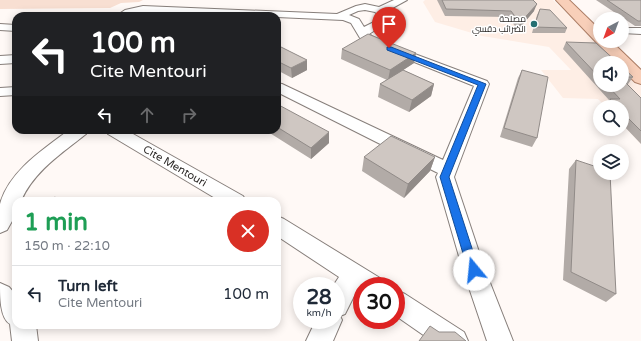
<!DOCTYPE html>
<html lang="en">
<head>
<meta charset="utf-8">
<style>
	:root { --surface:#fff; --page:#f6f6f7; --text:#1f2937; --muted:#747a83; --line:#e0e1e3 }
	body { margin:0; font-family:"Varela Round",Cairo,sans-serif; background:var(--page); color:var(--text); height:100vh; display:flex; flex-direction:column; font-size:15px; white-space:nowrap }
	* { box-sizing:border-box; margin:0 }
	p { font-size:13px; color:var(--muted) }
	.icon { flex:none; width:22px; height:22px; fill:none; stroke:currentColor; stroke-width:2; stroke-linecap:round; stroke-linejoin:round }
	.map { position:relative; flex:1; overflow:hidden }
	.panel { position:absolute; left:12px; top:197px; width:269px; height:132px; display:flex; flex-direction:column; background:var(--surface); border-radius:12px; box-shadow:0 2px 10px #0003 }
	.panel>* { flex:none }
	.hud { position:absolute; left:12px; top:12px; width:269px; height:122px; border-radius:12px; box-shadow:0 2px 10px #0003; background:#202124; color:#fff; overflow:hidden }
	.needle { width:26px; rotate:221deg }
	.fabs { position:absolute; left:593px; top:12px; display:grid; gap:8px }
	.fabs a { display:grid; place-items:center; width:36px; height:36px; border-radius:50%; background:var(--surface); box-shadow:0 2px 10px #0003; font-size:20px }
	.speed { position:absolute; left:293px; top:277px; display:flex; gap:8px; font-size:20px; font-weight:700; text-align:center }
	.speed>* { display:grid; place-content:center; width:52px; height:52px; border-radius:50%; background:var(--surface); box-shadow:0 2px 10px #0003; line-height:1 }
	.speed small { font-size:10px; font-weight:400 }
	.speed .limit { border:6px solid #d22; background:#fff; color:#111 }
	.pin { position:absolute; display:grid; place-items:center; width:34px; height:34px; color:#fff; margin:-41px -17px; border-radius:50% 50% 50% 0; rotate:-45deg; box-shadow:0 0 4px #0007 }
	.pin .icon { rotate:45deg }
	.me { position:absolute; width:44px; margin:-22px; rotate:343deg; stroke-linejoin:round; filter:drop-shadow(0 0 3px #0008) }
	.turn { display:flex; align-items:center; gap:14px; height:84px; padding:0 12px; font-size:18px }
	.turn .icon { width:52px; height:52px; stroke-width:2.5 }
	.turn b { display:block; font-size:28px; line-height:34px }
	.lanes { display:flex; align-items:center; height:38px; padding:0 12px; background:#0003; justify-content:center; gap:20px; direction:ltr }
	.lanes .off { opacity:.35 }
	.round { display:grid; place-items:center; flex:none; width:42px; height:42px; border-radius:21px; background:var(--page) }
	.headline { display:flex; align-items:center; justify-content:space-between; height:68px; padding:0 12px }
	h1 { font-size:24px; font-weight:800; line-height:30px; color:#1e9e55 }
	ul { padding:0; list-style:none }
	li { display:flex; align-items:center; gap:12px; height:56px; padding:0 12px; border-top:1px solid var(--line) }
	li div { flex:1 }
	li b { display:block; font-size:15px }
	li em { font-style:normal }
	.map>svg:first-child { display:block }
	.built { fill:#feeee5 }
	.green { fill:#f8dfd2 }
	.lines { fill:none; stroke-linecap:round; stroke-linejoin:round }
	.minor-casing { stroke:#877f7b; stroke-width:2 }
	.major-casing { stroke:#ad7f67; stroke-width:2 }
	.minor { fill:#fff; fill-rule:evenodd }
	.major { fill:#f8cfb9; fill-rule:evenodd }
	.wall { fill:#b2aba7 }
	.shaded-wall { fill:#918b88 }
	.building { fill:#cfc7c2; stroke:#918b88 }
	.route { fill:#1a73e8; stroke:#114b97 }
	.poi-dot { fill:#247073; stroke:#fff; stroke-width:1.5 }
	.labels { text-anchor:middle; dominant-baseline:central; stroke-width:3; stroke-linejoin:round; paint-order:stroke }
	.far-poi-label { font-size:9px; fill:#2a2725; stroke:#fff; text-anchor:end }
	.street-label { font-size:11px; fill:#2a2725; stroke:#fff }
</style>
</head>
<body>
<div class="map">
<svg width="641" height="341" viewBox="0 0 641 341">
	<rect width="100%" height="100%" fill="#fff9f6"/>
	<path class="built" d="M425 0H553L618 63H600V85H622V67L641 85V144L622 124V107H606L598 99 563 98 541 70H571L549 47 482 36 435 22 423 2Z"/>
	<path class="green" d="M0 0H143L139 2 121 3 110 8 0 9Z"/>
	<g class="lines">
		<g class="minor-casing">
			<path id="minor" d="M394 0H407L387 11 392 18 391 20 369 34 380 41 487 81 489 84 454 177 485 270 513 341H487L463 270 436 177 438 173 277 92V83L282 84 443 160 474 86 372 45 360 38 351 23 343 20 277 17V16L143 12 129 16H116L125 10 143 6 337 14 356 6 365 4 379 7ZM365 10 375 12 382 18 364 27 359 19 349 15 358 11Z
				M0 24 16 25V31L0 30Z
				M626 28H641V34L622 33V29Z
				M16 55V63L0 64V56Z
				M16 87V95L0 96V88Z
				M69 130H88L86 134C62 153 33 172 21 201H16V214L7 230 0 233C0 224 0 213 0 204 9 171 44 149 69 130Z
				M106 130H126L243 196 246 201H220L108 134Z
				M277 216 284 219 380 278 384 286H362V293L357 290 345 314 340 316 342 320 333 341H306L316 320H336V286H333L339 277 277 236Z
				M0 283 9 287 16 295V325H36L38 341H12L10 324C0 318 0 297 0 283Z
				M396 290 405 294 464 332 468 341H432L396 316Z"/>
		</g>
		<g class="major-casing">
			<path id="major" d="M556 0H569L600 30V41H611L641 70V84L635 82 622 69V63H616Z"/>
		</g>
		<use href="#minor" class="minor"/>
		<use href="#major" class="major"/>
	</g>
	<path class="wall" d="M437 0H533L534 11 518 30 508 17 445 16Z
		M596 0H641V26H635Z
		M540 9 567 28 565 33H532L537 15Z
		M566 42 600 63V85H622V67L633 77 628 84H627L641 98V144L622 124V107H606L605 106 609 100 563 49Z
		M277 45 307 70 292 78 277 70Z
		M342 49 416 53 414 63 403 70 434 84 431 96 409 112 378 97 380 84 387 80 341 59Z
		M522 70 537 138 532 147 500 137 518 78Z
		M277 104 329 143 311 159 265 130H277Z
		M364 157H435L430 171 404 198 362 171Z
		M576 160 616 294 606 302 563 280 569 169Z"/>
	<path class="shaded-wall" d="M537 4 534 11 518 30 520 23Z
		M416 53 414 63 388 80 390 70Z
		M307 60V70L292 78 291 68Z
		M434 84 431 96 409 112 412 100Z
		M329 132V143L311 159V148Z
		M435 157 430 171 404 198 408 184Z"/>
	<path class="building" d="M442 0H533L537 4 520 23 511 11 446 9Z
		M607 0H641V21H638Z
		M540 9 550 10 567 28 534 27Z
		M368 34 416 53 390 70 342 49Z
		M566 42 596 43 618 63H600V78Z
		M277 45 307 60 291 68 277 61Z
		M622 67 633 77H622Z
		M403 70 434 84 412 100 380 84Z
		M522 70 548 77 537 138 504 128Z
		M622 79 641 98V131L622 112V107H617L610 99H620L607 85H622Z
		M277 104 329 132 311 148 277 127Z
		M391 136 435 157 408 184 364 157Z
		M576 160 600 168V173H610L616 294 571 272Z
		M55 197 60 201H49Z
		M430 326 439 332H455L466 341H419Z"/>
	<path class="route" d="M387 47H391L486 84 449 177 479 270 478 274 474 276 470 274 468 270 440 177 478 85 387 50Z"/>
	<circle class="poi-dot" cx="534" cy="24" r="4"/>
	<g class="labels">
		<g class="far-poi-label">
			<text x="526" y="19">مصلحة<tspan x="526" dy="10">الضرائب دقسي</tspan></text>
		</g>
		<g class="street-label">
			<text transform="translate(175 166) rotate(30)">Cite Mentouri</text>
		</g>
	</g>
</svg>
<div class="fabs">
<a><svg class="needle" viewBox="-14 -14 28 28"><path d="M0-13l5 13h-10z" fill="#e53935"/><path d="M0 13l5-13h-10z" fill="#747a83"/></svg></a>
<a><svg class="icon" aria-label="sound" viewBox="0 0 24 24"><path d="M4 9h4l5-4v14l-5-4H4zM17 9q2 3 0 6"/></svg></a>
<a><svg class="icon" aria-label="search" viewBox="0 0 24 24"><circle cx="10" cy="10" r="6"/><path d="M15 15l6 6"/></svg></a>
<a><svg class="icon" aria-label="layers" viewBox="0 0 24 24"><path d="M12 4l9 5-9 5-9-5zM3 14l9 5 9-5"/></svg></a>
</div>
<div class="speed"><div>28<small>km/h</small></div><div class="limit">30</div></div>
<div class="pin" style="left:389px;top:48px;background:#d93025"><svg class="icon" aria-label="arrive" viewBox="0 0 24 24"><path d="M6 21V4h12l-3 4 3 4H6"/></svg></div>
<svg class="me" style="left:474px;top:270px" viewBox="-20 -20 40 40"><circle r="19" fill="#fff"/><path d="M0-13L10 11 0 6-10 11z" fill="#1a73e8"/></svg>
<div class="hud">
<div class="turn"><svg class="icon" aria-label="left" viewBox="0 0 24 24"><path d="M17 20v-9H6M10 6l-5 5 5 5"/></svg><div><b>100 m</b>Cite Mentouri</div></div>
<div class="lanes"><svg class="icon" aria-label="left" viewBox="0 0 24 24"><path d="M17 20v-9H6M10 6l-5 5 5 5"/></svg><svg class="icon off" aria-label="ahead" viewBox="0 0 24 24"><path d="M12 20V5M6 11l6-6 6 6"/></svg><svg class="icon off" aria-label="right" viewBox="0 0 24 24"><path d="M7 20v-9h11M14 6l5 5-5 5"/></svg></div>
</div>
<section class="panel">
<div class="headline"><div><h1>1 min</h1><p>150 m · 22:10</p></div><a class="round" style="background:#d93025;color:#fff"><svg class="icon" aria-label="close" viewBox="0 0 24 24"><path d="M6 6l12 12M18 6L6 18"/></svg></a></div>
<ul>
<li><svg class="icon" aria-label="left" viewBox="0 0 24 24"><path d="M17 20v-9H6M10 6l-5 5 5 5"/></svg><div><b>Turn left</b><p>Cite Mentouri</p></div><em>100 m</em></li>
</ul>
</section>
</div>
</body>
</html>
